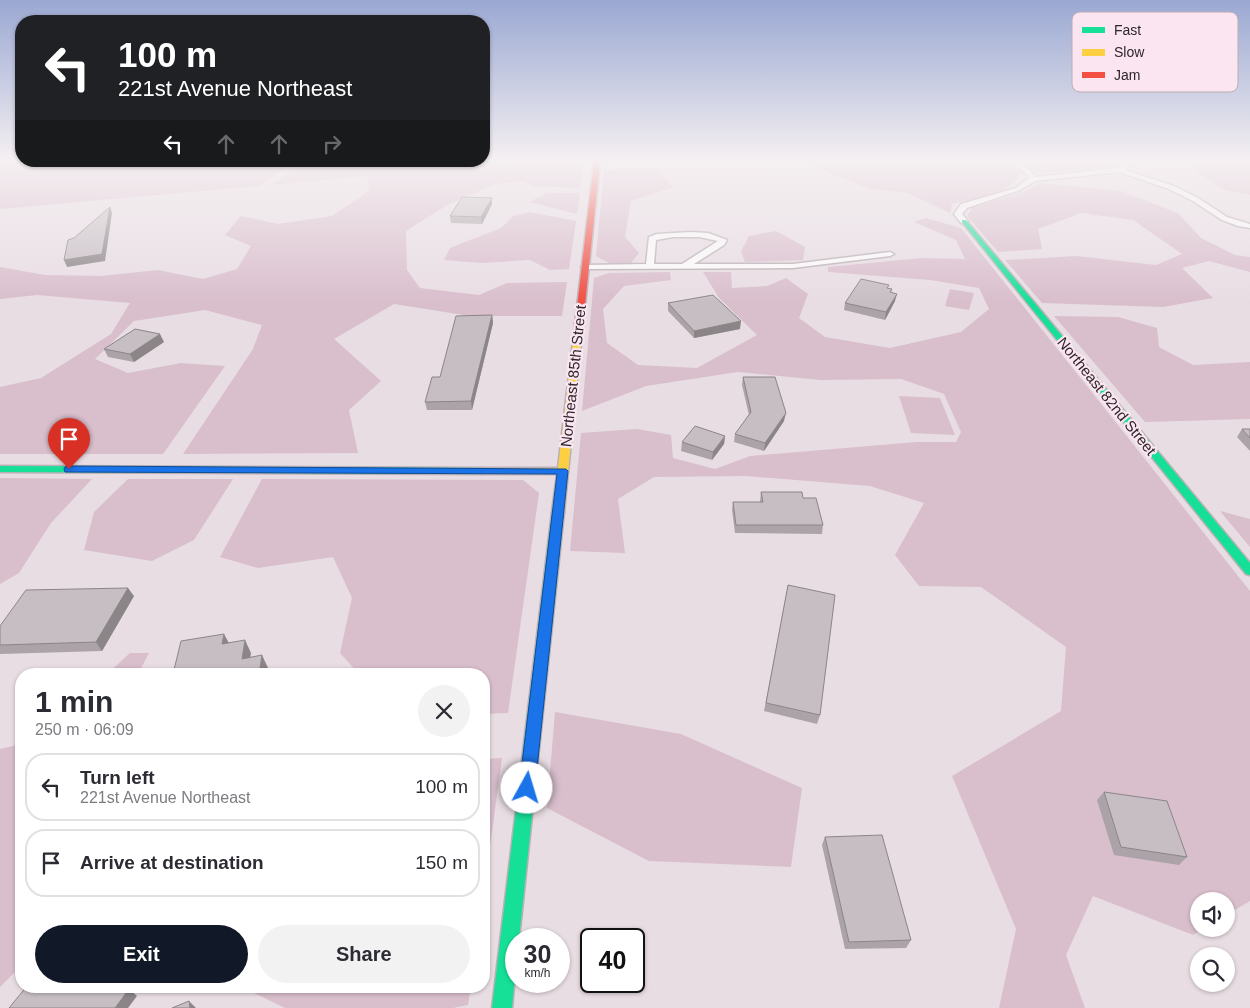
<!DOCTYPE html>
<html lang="en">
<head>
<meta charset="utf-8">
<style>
	:root { --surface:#fff; --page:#f2f2f3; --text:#2b2b33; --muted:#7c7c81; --line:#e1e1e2; --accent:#111827 }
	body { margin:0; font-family:Arial,sans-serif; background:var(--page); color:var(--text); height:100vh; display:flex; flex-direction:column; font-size:19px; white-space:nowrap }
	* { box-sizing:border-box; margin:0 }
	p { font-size:16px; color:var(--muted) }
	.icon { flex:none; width:28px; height:28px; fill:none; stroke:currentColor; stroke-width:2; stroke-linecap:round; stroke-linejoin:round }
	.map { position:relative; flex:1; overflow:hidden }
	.panel { position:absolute; left:15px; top:668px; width:475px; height:325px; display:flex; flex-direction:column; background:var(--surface); border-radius:20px; box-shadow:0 1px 4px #0004 }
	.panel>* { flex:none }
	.guide { position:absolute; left:15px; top:15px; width:475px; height:152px; border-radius:20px; box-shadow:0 1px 4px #0004; background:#202124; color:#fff; overflow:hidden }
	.fabs { position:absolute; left:1190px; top:892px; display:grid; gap:10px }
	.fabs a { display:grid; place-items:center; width:45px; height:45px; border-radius:50%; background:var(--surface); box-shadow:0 1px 4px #0004; font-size:25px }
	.speed { position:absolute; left:505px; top:928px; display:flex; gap:10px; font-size:25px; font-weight:700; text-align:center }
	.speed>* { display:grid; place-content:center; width:65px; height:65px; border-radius:50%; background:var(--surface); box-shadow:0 1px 4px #0004; line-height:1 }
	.speed small { font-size:12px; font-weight:400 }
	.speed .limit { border:2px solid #111; border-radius:8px; background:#fff; color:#111 }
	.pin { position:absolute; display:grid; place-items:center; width:42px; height:42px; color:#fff; margin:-51px -21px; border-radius:50% 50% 50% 0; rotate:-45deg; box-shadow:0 0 5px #0007 }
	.pin .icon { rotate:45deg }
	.me { position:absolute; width:55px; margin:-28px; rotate:6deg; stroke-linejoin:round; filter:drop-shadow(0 0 4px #0008) }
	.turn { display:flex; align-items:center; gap:18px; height:105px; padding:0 20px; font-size:22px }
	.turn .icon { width:65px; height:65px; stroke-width:2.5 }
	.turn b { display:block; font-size:35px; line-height:42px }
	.lanes { display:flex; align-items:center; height:48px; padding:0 20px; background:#0003; justify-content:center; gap:25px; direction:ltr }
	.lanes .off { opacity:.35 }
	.round { display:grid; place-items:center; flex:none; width:52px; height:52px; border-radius:26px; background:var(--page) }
	.overview { display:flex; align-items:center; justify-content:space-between; height:85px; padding:0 20px }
	h1 { font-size:30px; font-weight:600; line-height:38px }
	.action { display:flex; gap:10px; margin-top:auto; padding:10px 20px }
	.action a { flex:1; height:58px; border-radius:30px; background:var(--accent); color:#fff; font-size:20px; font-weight:600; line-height:58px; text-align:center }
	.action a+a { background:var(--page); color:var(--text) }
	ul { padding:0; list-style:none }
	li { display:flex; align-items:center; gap:15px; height:68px; margin:0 10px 8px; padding:0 10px; border:2px solid var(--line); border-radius:20px }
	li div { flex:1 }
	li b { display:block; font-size:19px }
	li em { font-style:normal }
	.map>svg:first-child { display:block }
	.green { fill:#d9becc }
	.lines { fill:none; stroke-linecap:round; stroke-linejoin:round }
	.lane-casing { stroke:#bab1b6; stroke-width:3 }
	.fast-casing { stroke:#bab1b6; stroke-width:3 }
	.slow-casing { stroke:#bab1b6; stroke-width:3 }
	.jam-casing { stroke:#bab1b6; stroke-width:3 }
	.lane { fill:#fcfafb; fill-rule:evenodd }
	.fast { fill:#16e098; fill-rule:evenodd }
	.slow { fill:#ffcf43; fill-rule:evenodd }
	.jam { fill:#f24e42; fill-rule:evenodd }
	.wall { fill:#aba3a8 }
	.shaded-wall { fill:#8b8588 }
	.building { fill:#c7bec3; stroke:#8b8588 }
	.route { fill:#1a73e8; stroke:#114b97 }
	.labels { text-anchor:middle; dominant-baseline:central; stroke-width:4.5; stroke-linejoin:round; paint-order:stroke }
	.street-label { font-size:15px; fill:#2e262a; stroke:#fae5f0 }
	.key { fill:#fae5f0; stroke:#bdacb5; stroke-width:1 }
	.key-label { font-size:14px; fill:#2e262a }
</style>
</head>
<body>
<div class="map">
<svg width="1250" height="1008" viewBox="0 0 1250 1008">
	<rect width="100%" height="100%" fill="#e8dde3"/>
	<path class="green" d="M0 162H584L580 188 532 186 523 181 495 184 449 204 406 231 407 270 420 288 479 295 507 283 567 282 562 316H470L394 304 334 339 381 381 349 410 358 453 183 454 253 349 262 325 205 310 134 321 95 359 128 373 181 363 225 366 163 454H0V387L41 378 111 334 130 303 37 295 0 299V267L45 275 100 276 158 270 203 279 237 269 251 246 225 235 241 216 278 224 332 216 369 191 367 176 271 185 293 170H283L259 186 0 209Z
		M810 162H1006L1020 173C1011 196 974 198 952 204L950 213 908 193 870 189 820 169Z
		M1019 162H1112L1110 168 1036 173Z
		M1196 162H1250V195L1224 190 1193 169Z
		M657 169 673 187 631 201 625 237 639 253 631 263H609L596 256 604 170Z
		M1040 183 1121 191 1178 213 1201 238 1235 255 1250 257V272L1209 261 1182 268 1213 298 1163 307 1042 303 1005 260 1076 256 1156 265 1182 254 1133 220 1081 213 1038 229 1042 249 998 252 967 216 972 208 1024 192Z
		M547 193H580L577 214 529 202Z
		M530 212 576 221 569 269 550 270 530 260 481 263 444 260 450 248 501 228 513 216Z
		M926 218 961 228 1250 591V901L1226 915V901H1199V929H1203L1193 935 1093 896 1066 955 1085 1008H999L1016 929 952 776 1061 711 1066 647 981 587 919 586 895 555 924 503 870 486 745 476 654 477 618 499 625 553 570 551 581 433 637 429 671 435 673 458 715 469 750 456 917 442H956L961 432 944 394 901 379 820 380 738 372 646 386 582 411 594 278 609 273 670 272 671 280 624 286 603 309 607 343 638 365 697 368 757 335 719 298 703 272H731L732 288 767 286 786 278 808 294 799 318 825 337 890 348 961 332 989 309 979 288 930 280 828 272V267L922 258 965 259 956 240 914 222Z
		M776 231 805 247 803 260 745 262 741 251 749 236Z
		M950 289 974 293 969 310 945 306Z
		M1054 316 1118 317 1157 328 1159 347 1193 365 1250 362V419L1145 422Z
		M899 396 940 398 955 435 911 433Z
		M0 478 92 479 51 523 19 573 0 584Z
		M128 479H233L194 540 152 561 84 550 94 512Z
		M262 479 523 480 539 493 508 713 484 714V674H359L340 653 352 598 333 557 258 568 220 557Z
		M1220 511 1250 519V547Z
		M130 653H149L138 674H107Z
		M555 712 681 734 802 788 791 867 649 861 547 808Z
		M21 744V966L0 987V749Z
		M502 758 484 891V759Z
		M251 986H471L468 1005 453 1008H285L252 992Z"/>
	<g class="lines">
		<g class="lane-casing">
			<path id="lane" d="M1010 162C1019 162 1031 168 1035 177L1118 168 1121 166 1120 162H1126L1128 167 1125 170 1174 186 1198 198 1227 217 1250 224V228L1238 226 1222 220 1193 201 1169 189 1119 172 1035 181 1020 190 967 208 962 214 968 221 961 223 954 214 961 204 1016 188 1029 178 1028 175Z
				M691 232 708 233 727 240 724 245 694 264H793L890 252 894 254 890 256 793 268 585 269 581 267 585 265 646 264 649 237 657 234ZM673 237H699L718 241 682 264H654L656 240Z"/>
		</g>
		<g class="fast-casing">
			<path id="fast" d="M962 220H966L1250 563V575L1246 574 962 222Z
				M0 466 482 468 487 471 482 474 0 472Z
				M558 508 564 512 519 939H516V964L512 1008H492L552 512Z"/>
		</g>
		<g class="slow-casing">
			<path id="slow" d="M579 321 583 324 564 512 558 516 552 512 557 474H482L477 471 482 468H558L575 324Z"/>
		</g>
		<g class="jam-casing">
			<path id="jam" d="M594 162H600L583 324 579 327 575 324Z"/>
		</g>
		<use href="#lane" class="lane"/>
		<use href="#fast" class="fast"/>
		<use href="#slow" class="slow"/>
		<use href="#jam" class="jam"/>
	</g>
	<path class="wall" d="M492 198V204L482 224 451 223 450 216Z
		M888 288 892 289 891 293 895 301 885 320 844 310 845 303Z
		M668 303 740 329 694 338 668 311Z
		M492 315 493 323 472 410H427L425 402 440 377Z
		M164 342 134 362 108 357 104 349Z
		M743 377 784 421 764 451 734 442 735 434 749 415 742 385Z
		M1242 429H1250V451L1237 437Z
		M725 436 724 444 712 460 681 451 682 442Z
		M761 492 803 498 823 525 822 534 735 533 732 510 733 502H760Z
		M788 585 820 715 817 724 764 711Z
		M134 596 102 651 0 654V626Z
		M1104 792 1187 857 1179 865 1114 855 1097 800Z
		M825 837 911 940 906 948 845 949 822 845Z"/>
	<path class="shaded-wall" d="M492 198V204L482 224 481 217Z
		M110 207 112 213 105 261 67 267 64 260Z
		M897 294 895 301 885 320 886 312Z
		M492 315 493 323 472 410 471 401Z
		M741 321 740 329 694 338V331Z
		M160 334 164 342 134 362 130 354Z
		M786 413 784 421 764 451 765 443Z
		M725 436 724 444 712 460 713 452Z
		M128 588 134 596 102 651 96 642Z
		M224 634 231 647 222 644Z
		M245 640 251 653 248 672 242 659Z
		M262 655 268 668V674H259Z
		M129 989 137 996 128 1008H115Z
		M189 1001 196 1008H190Z"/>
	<path class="building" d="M462 197 492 198 481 217 450 216Z
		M110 207 102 254 64 260 68 240 74 238Z
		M861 279 889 285 887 288 892 289 890 292 897 294 886 312 845 303Z
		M713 295 741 321 694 331 668 303Z
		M492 315 471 401 425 402 432 377H440L456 316Z
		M135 329 160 334 130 354 104 349Z
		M743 377H775L786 413 765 443 735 434 751 412Z
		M695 426 725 436 713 452 682 442Z
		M1242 429H1250V438Z
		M761 492H802L803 498H816L823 525H736L733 502H763Z
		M788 585 835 595 820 715 766 703Z
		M128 588 96 642 0 645V626L26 590Z
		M224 634 222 644 245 640 242 659 262 655 259 674H173L181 641Z
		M1104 792 1167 801 1187 857 1121 847Z
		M882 835 911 940 849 942 825 837Z
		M27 986H123L129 989 115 1008H9Z
		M189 1001 190 1008H172Z"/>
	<linearGradient id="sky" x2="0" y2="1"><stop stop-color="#9aa8d2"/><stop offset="0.53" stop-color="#f5f0f2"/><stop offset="1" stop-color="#f5f0f2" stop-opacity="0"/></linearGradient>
	<rect width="1250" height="303" fill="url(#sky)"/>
	<path class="route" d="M69 466 566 469 568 471 535 788 532 793 527 795 521 793 519 788 557 474 65 472 64 469 65 467Z"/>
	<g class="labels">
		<g class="street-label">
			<text transform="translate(573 376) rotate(-84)">Northeast 85th Street</text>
			<text transform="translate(1107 396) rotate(51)">Northeast 82nd Street</text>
		</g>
	</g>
	<rect x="1072" y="12" width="166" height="80" rx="8" class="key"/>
	<rect x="1082" y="27" width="23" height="6" fill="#16e098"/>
	<rect x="1082" y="49" width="23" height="7" fill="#ffcf43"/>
	<rect x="1082" y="72" width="23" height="6" fill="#f24e42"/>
	<g class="key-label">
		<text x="1114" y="35">Fast</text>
		<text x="1114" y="57">Slow</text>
		<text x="1114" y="80">Jam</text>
	</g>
</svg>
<div class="fabs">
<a><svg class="icon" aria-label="sound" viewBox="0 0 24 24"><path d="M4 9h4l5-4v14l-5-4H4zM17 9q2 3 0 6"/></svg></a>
<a><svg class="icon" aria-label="search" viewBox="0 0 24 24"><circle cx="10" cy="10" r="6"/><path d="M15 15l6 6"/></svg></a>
</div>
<div class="speed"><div>30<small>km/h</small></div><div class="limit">40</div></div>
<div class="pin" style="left:69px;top:469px;background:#d93025"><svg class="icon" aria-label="arrive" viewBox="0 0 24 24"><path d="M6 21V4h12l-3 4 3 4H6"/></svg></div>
<svg class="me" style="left:527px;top:788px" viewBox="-20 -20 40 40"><circle r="19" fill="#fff"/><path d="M0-13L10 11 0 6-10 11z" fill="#1a73e8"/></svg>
<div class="guide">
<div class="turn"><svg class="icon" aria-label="left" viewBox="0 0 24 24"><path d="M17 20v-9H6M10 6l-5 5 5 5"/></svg><div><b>100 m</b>221st Avenue Northeast</div></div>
<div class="lanes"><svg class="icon" aria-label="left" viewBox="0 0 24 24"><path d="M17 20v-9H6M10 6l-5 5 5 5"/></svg><svg class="icon off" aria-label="ahead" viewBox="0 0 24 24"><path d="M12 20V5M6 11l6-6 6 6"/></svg><svg class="icon off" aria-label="ahead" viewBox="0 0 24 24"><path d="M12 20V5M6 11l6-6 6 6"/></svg><svg class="icon off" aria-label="right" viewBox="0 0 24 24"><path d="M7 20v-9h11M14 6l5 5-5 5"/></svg></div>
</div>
<section class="panel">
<div class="overview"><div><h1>1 min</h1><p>250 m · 06:09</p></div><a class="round"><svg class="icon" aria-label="close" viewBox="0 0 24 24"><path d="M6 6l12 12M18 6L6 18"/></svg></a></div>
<ul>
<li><svg class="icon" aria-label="left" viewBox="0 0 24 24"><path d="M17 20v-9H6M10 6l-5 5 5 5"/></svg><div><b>Turn left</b><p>221st Avenue Northeast</p></div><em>100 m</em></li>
<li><svg class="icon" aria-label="arrive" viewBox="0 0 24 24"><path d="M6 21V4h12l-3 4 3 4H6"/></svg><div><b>Arrive at destination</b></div><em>150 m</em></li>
</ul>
<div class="action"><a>Exit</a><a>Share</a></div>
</section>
</div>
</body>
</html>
